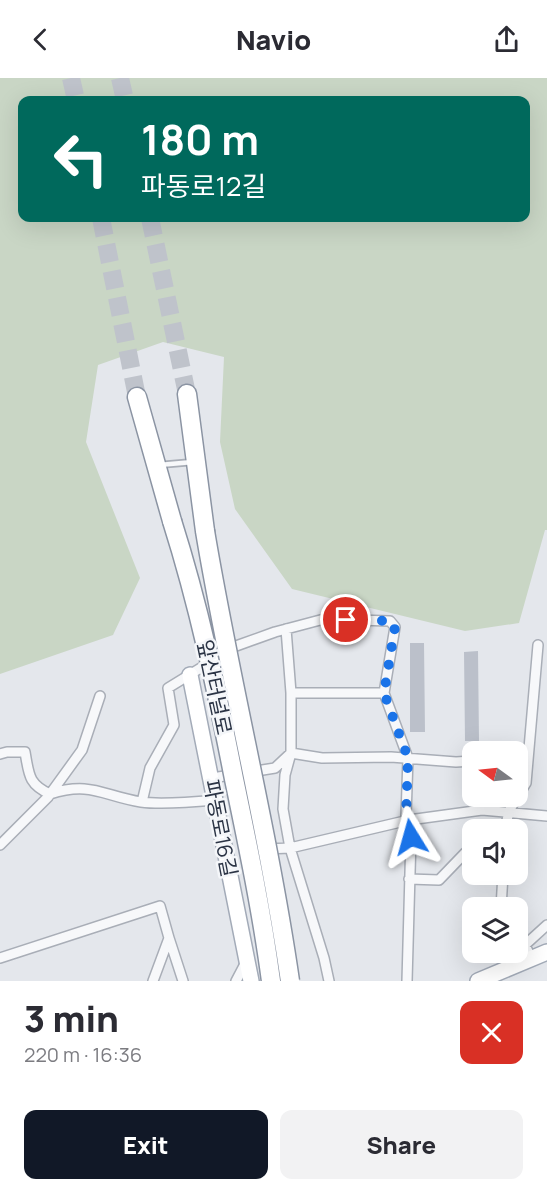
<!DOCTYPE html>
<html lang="en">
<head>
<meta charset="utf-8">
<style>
	:root { --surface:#fff; --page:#f2f2f3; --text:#2b2b33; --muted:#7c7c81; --accent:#111827 }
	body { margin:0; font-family:Manrope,"Noto Sans KR",sans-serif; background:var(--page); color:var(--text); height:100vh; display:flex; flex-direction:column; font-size:22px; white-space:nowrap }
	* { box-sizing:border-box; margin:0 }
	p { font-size:20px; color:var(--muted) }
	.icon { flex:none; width:33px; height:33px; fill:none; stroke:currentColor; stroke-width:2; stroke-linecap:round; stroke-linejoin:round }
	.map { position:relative; height:903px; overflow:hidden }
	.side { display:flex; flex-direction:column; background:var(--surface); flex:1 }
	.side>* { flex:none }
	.guide { position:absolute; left:18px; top:18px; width:512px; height:126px; border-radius:12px; box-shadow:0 6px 24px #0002; background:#00695c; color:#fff; overflow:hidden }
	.needle { width:39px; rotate:285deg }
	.fabs { position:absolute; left:462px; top:663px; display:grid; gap:12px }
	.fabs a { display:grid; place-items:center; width:66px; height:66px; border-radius:12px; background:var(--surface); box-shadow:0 6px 24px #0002; font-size:30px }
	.pin { position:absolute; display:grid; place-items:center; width:51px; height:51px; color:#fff; margin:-26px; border:3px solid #fff; border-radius:50%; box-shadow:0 2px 6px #0007 }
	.me { position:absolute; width:66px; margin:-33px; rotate:352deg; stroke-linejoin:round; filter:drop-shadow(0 0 4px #0008) }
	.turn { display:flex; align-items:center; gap:21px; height:126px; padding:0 24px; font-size:27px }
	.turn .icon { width:78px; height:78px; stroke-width:2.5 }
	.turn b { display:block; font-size:42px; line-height:51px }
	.round { display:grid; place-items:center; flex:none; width:63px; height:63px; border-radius:12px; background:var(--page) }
	.summary { display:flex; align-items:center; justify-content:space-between; height:102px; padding:0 24px }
	h1 { font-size:36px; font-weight:800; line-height:45px }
	.action { display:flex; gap:12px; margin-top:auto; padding:12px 24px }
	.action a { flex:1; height:69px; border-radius:12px; background:var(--accent); color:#fff; font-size:24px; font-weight:800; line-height:69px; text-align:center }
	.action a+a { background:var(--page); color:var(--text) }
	header { display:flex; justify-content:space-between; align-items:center; height:78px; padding:0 24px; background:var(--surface); font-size:27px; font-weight:800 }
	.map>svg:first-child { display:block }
	.green { fill:#c9d6c5; fill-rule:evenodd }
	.building { fill:#bbc0ca }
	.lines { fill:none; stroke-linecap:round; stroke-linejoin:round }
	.highway-tunnel { stroke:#bfc3cb; stroke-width:18; stroke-dasharray:18 9; stroke-linecap:butt }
	.lane-casing { stroke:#a9aeb7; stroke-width:8 }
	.street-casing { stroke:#a9aeb7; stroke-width:12 }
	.primary-casing { stroke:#a3abb8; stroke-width:18 }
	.highway-casing { stroke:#8b94a3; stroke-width:21 }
	.lane { stroke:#f7f8fa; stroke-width:4.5 }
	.street { stroke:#f7f8fa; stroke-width:9 }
	.primary { stroke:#fff; stroke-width:15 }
	.highway { stroke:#fff; stroke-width:18 }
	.highway-bridge-casing { stroke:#8b94a3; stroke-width:21; stroke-linecap:butt }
	.highway-bridge { stroke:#fff; stroke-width:18 }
	.route { stroke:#1a73e8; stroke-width:10; stroke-dasharray:0 18 }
	.labels { text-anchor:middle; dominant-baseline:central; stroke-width:5; stroke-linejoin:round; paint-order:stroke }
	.street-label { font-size:21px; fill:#2b3445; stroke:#f4f6f9 }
</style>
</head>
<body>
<header><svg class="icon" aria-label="back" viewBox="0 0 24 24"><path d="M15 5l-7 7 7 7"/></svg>Navio<svg class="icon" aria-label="share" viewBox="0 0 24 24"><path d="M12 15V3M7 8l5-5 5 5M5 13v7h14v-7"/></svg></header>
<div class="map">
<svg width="547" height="903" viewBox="0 0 547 903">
	<rect width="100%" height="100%" fill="#e4e7ec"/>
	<path class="green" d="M0 0H547V452H545L519 545 465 553 292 511 235 431 220 364 224 279 163 264 98 287 86 364 140 500 113 557 0 596ZM22 22H525V140H22Z"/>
	<path class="building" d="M410 565H424L425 654H410Z
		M478 573 479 663H465L464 574Z"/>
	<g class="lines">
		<path class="highway-tunnel" d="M71 0 76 22
			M120 0 125 22
			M101 140 137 319
			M150 140 187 316"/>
		<g class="lane-casing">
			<path id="lane" d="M159 387 193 384"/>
		</g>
		<g class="street-casing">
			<path id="street" d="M286 551 291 615V675L285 697 283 731 290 770 324 880 329 903
				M227 574 236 568 275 554 324 541 390 543 395 549 384 615 408 680 406 738 409 742 411 759 407 903
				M291 615H384
				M0 676 7 674H25C29 696 28 706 50 716 91 703 103 718 141 724 162 727 194 724 216 722
				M213 705 212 700 275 690 291 675 322 680 391 679 456 684 472 683
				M142 724 150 690 174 647 168 610 212 583
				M505 752 509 733 526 705 538 567
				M0 767 48 719 82 672 100 618
				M266 771 290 770 409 742 482 732 547 738
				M409 801 439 802 465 775 472 772
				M501 830 503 796
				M169 860 183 903
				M0 880 160 828 169 860 153 903
				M531 880 525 867 547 847
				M236 903 246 884"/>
		</g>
		<g class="primary-casing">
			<path id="primary" d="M190 597 251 903
				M478 903 547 874"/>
		</g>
		<g class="highway-casing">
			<path id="highway" d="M187 316 205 453
				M137 319 172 443"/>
		</g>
		<use href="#lane" class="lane"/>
		<use href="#street" class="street"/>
		<use href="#primary" class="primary"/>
		<use href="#highway" class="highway"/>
		<g class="highway-bridge-casing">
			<path id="highway-bridge" d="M172 443C199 528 217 614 234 701 248 768 262 835 271 903
				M205 453C230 603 268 752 290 903"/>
		</g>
		<use href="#highway-bridge" class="highway-bridge"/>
	</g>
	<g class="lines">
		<path class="route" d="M346 542 390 543 395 549 384 615 408 680 406 738 409 742 411 759"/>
	</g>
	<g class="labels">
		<g class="street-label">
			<text transform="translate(215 609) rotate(78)">앞산터널로</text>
			<text transform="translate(221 750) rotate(79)">파동로16길</text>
		</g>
	</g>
</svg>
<div class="fabs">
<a><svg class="needle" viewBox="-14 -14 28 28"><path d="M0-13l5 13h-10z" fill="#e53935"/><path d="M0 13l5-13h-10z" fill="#7c7c81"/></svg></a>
<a><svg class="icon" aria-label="sound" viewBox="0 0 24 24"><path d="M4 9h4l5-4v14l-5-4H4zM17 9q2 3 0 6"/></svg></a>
<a><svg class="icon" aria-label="layers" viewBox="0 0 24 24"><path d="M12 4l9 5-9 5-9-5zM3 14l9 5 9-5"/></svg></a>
</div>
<div class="pin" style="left:346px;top:542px;background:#d93025"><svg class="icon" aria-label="arrive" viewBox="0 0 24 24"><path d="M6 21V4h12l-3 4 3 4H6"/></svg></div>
<svg class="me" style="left:411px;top:759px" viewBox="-20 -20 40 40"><path d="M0-17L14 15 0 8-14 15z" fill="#1a73e8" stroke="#fff" stroke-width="4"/></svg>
<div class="guide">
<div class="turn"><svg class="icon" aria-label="left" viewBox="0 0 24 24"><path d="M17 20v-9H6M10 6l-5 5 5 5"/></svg><div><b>180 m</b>파동로12길</div></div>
</div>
</div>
<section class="side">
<div class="summary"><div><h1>3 min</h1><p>220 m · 16:36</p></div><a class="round" style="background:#d93025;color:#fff"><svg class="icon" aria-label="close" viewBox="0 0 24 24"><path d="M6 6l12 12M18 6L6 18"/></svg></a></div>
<div class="action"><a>Exit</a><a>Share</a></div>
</section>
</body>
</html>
